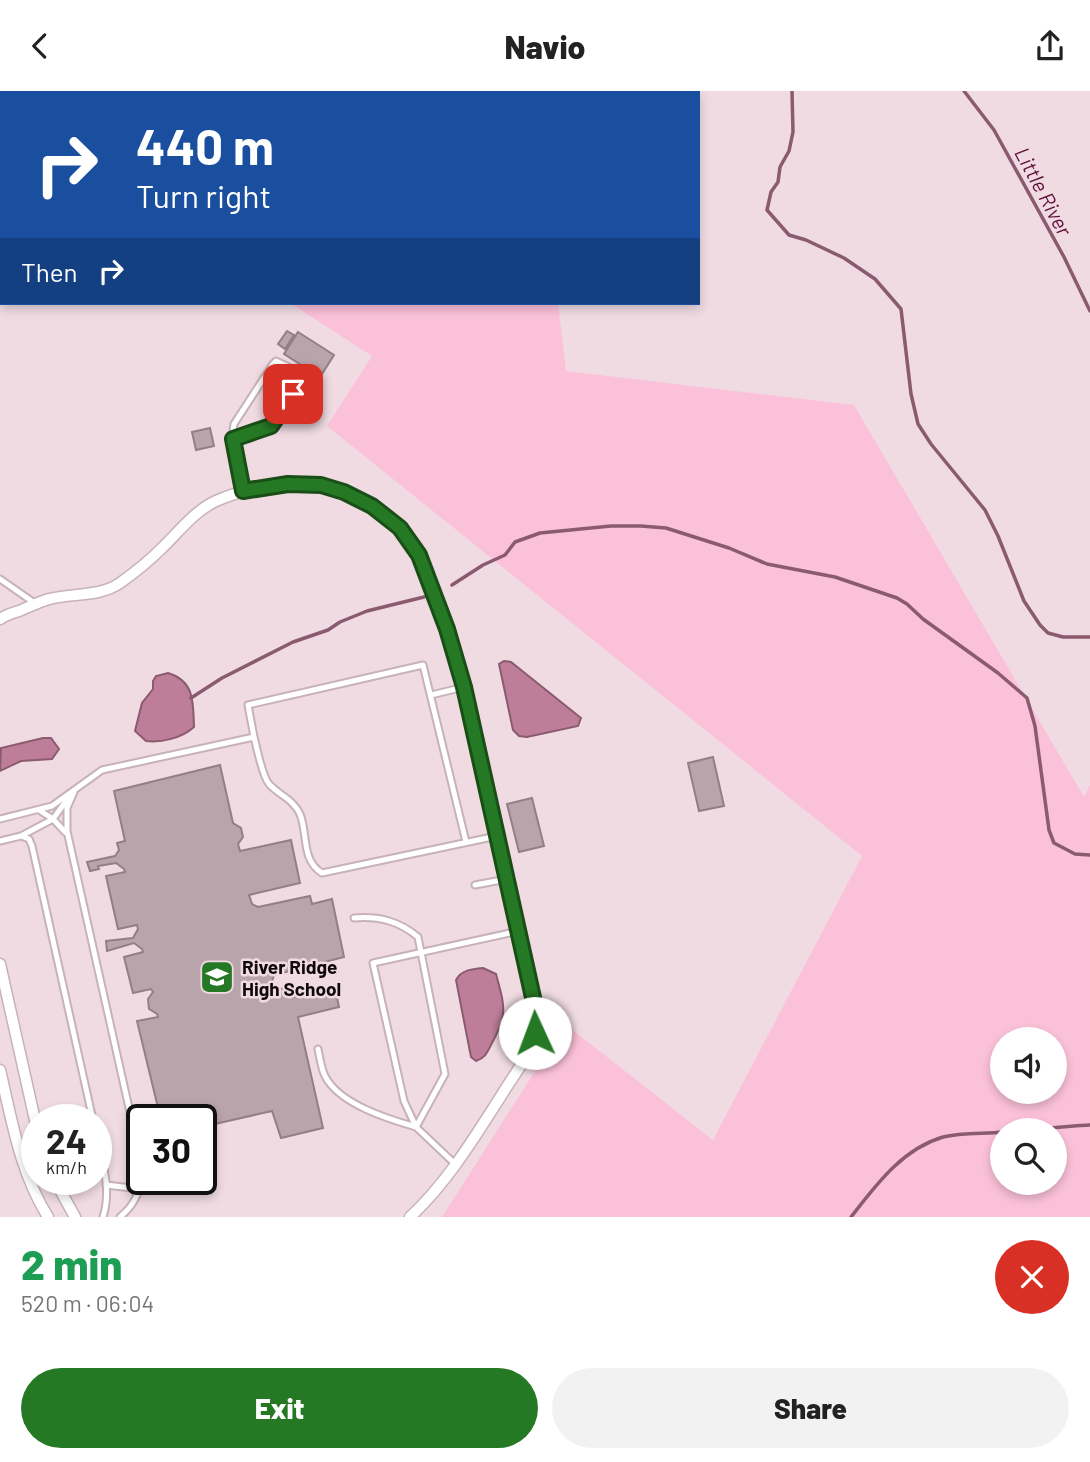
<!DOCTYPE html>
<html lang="en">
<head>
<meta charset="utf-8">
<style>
	:root { --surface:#fff; --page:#f2f2f2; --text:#222; --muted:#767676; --accent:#267924 }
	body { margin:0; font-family:Barlow,sans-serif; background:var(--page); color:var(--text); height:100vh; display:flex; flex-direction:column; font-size:26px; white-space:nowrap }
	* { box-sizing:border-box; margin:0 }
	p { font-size:23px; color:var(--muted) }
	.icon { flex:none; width:38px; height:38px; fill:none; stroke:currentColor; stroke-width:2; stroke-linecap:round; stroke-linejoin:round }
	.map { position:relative; height:1126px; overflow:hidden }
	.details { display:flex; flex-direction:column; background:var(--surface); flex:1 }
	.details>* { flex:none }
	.hud { position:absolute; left:0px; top:0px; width:700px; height:214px; box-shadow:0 4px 10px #0003; background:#1a4fa0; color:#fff; overflow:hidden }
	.controls { position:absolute; left:990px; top:936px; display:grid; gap:14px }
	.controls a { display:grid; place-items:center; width:77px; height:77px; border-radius:50%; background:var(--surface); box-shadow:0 4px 10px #0003; font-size:35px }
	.speed { position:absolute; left:21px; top:1013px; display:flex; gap:14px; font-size:35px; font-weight:700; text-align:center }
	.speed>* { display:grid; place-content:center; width:91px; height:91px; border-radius:50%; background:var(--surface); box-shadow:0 4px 10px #0003; line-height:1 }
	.speed small { font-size:18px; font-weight:400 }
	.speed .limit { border:4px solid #111; border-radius:10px; background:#fff; color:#111 }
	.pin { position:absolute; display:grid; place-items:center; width:60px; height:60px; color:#fff; margin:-30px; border-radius:14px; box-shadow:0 4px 10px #0006 }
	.me { position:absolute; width:77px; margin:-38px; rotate:358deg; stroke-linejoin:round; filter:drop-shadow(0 0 5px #0008) }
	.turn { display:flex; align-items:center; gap:24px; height:147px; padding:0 21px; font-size:32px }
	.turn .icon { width:91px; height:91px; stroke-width:2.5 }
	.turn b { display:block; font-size:49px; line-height:60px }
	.then { display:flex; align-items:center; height:66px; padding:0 21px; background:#0003; gap:14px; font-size:26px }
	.round { display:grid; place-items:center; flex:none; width:74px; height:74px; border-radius:37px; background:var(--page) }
	.overview { display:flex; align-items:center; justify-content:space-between; height:119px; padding:0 21px }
	h1 { font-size:42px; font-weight:800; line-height:52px; color:#1e9e55 }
	.cta { display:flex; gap:14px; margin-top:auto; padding:14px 21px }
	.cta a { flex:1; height:80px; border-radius:42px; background:var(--accent); color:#fff; font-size:28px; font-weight:800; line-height:80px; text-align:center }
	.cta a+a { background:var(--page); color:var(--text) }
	header { display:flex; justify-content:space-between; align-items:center; height:91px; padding:0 21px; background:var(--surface); font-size:32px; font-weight:800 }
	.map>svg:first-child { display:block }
	.green { fill:#fbc1d8; fill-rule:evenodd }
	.water { fill:#be7e99; stroke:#8a5b6f; stroke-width:2 }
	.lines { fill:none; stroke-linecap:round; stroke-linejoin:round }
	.stream { stroke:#8a5b6f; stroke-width:3.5 }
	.building { fill:#b9a4ac; stroke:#927f86; stroke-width:2 }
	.lane-casing { stroke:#c7b2ba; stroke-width:9 }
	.street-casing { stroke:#c7b2ba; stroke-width:13 }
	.lane { stroke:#fff; stroke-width:5 }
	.street { stroke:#fff; stroke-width:10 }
	.route-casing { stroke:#194f17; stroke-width:18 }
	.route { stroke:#267924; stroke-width:12 }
	.labels { text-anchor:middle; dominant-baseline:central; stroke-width:5; stroke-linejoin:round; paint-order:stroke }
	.poi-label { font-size:19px; font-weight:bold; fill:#10090c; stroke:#f1dbe3; text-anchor:start }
	.water-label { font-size:21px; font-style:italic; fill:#5e103a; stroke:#f1dbe3 }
</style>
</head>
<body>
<header><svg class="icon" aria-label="back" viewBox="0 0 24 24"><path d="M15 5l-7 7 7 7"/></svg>Navio<svg class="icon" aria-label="share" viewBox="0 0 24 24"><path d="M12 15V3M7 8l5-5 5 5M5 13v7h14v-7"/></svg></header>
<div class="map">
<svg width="1090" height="1126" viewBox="0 0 1090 1126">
	<rect width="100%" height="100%" fill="#f1dbe3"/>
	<path class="green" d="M146 0H535V2H144Z
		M290 212H558L566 280 854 314 1084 706 1090 694V1126H442L565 933 713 1049 862 765 327 335 372 265ZM1003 948H1055V1001H1003ZM1003 1040H1055V1092H1003Z"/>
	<path class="water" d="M504 570 511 571 581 627 578 635 527 646 519 645 513 639 499 573Z
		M168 582C195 590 193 612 194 636 182 647 161 652 146 650L135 640 142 612 153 598V590L156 585Z
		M43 647H51L59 658 52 668 21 670 0 680 1 657Z
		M483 877 496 883C505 916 508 923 491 954 487 962 485 967 476 970L471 966 456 889C461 879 472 878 483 877Z"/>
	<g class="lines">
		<path class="stream" d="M792 0 793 41 789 60 780 76 778 91 771 101 767 119 789 144 806 149 844 167 875 188 901 218 911 303 918 333 931 353 985 419 998 445 1024 510 1040 534 1048 542 1063 546H1090
			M964 0 994 39 1064 166 1090 220
			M452 494 483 474 505 464 515 451 540 442 611 435H641L666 437 729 457 767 473 835 486 897 507 907 513 923 528 998 582 1027 607 1035 635 1049 739 1054 752 1075 763 1090 764
			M191 607 222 587 293 551 328 539 340 531 367 520 424 506
			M1018 1040C1043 1038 1066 1035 1090 1034
			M851 1126C876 1094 902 1058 943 1046 962 1041 984 1043 1003 1041"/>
	</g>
	<path class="building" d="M287 240 294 244 285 258 278 253Z
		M298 241 334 264 320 286 284 263Z
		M210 337 214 355 196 359 192 341Z
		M713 666 724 715 699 720 688 672Z
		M220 674 233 732 241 737 243 746 238 753 240 760 291 749 300 792 249 804 252 813 258 816 310 805 312 813 332 808 344 866 274 884 269 900 291 896 293 906 335 897 339 916 298 926 323 1037 281 1047 272 1020 206 1035 209 1050 201 1051V1029H161L137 930 158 926 157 923 149 918 148 908 153 901 151 898 133 902 124 866 143 861 142 858 134 852 107 860 106 850 133 847 138 838 137 834 118 838 106 785 125 781 124 778 116 772 98 775 99 778 90 780 87 771 115 765 119 759 117 752 125 750 114 700Z
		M532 707 544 755 519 761 507 713Z"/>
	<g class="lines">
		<g class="lane-casing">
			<path id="lane" d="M233 348 272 335 293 303 295 285 289 276 276 270 273 273 234 333C229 354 239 380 243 400
				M0 488 36 513
				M431 604 464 596
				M254 646C257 657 262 685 269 693 279 704 293 708 300 723 308 743 301 769 322 782L497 745
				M74 701 67 717V740L142 1075C142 1096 137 1112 120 1126
				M39 719 53 728 65 741
				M0 728 52 715 102 679 254 646 248 614 423 574 466 751
				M21 745 53 728 69 706
				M0 750 21 745 29 748 32 755 93 1029
				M475 794 507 788
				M318 958C320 967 321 977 325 985 339 1013 388 1028 416 1036L445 983 418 846C399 830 379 825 354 827
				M96 1042C102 1070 112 1098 103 1126
				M455 1073 416 1036 404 1010 373 872 519 840
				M106 1094 140 1098"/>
		</g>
		<g class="street-casing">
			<path id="street" d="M0 129 2 131
				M0 528C6 524 12 522 19 520 29 516 39 511 49 508 72 502 100 506 120 492 134 482 149 470 161 458 178 442 194 420 216 410 280 382 365 387 409 447 422 466 429 488 437 510 459 570 472 632 485 694 500 763 517 831 532 900 535 914 538 928 535 943 529 966 513 985 501 1005 474 1047 447 1092 410 1126
				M0 873 37 1038
				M0 979C12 1030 20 1081 48 1126
				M54 1088 75 1126"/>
		</g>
		<use href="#lane" class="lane"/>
		<use href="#street" class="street"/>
	</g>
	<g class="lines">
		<g class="route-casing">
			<path id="route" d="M293 303 271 335 233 348 243 400 288 393 321 394 344 401 372 415 400 437 419 464 447 538 464 596 534 911 537 932 535 942"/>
		</g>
		<use href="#route" class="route"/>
	</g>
	<defs>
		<g id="school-square" transform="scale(1.75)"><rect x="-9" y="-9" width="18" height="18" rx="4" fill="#267924" stroke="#f1dbe3"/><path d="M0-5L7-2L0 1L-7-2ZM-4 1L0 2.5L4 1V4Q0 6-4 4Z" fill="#fff"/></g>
	</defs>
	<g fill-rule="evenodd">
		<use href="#school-square" x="217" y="886"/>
	</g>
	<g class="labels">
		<g class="poi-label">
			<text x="242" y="875">River Ridge<tspan x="242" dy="22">High School</tspan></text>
		</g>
		<g class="water-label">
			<text transform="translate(1044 100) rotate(62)">Little River</text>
		</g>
	</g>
</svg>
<div class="controls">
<a><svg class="icon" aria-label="sound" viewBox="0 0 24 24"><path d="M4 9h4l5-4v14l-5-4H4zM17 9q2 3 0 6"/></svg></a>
<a><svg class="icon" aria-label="search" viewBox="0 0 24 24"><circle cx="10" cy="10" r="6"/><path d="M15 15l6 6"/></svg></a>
</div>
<div class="speed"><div>24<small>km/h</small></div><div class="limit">30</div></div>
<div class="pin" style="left:293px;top:303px;background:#d93025"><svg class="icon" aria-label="arrive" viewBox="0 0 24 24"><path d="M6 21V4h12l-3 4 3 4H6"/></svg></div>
<svg class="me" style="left:535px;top:942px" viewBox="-20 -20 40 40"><circle r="19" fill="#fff"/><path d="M0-13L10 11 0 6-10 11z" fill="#267924"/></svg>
<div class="hud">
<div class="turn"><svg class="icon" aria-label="right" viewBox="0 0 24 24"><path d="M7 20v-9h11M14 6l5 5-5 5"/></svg><div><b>440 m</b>Turn right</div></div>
<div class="then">Then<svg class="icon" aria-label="right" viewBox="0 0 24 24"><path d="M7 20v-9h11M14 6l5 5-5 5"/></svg></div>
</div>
</div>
<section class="details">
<div class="overview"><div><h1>2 min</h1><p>520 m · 06:04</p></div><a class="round" style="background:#d93025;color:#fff"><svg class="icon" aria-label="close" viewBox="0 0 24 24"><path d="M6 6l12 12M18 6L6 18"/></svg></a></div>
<div class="cta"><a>Exit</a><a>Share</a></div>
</section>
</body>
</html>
